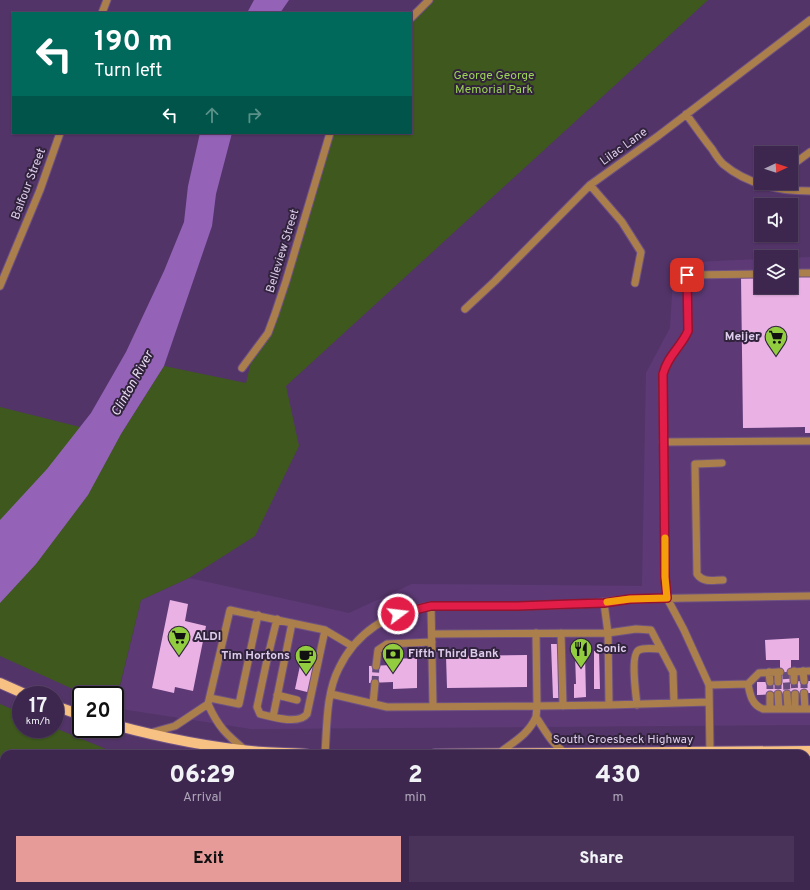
<!DOCTYPE html>
<html lang="en">
<head>
<meta charset="utf-8">
<style>
	:root { --surface:#3e274f; --page:#493359; --text:#f1f3f6; --muted:#ada5b7; --line:#574466; --accent:#e69b98 }
	body { margin:0; font-family:Overpass,sans-serif; background:var(--page); color:var(--text); height:100vh; display:flex; flex-direction:column; font-size:15px; white-space:nowrap }
	* { box-sizing:border-box; margin:0 }
	p { font-size:13px; color:var(--muted) }
	.icon { flex:none; width:22px; height:22px; fill:none; stroke:currentColor; stroke-width:2; stroke-linecap:round; stroke-linejoin:round }
	.map { position:relative; flex:1; overflow:hidden }
	.sheet { position:absolute; left:0px; top:750px; width:810px; height:140px; display:flex; flex-direction:column; background:var(--surface); border-radius:12px 12px 0 0; box-shadow:0 1px 3px #0004,0 0 0 1px var(--line) }
	.sheet>* { flex:none }
	.top-card { position:absolute; left:12px; top:12px; width:400px; height:122px; border-radius:0px; box-shadow:0 1px 3px #0004,0 0 0 1px var(--line); background:#00695c; color:#fff; overflow:hidden }
	.needle { width:26px; rotate:87deg }
	.tools { position:absolute; left:754px; top:146px; display:grid; gap:8px }
	.tools a { display:grid; place-items:center; width:44px; height:44px; border-radius:0px; background:var(--surface); box-shadow:0 1px 3px #0004,0 0 0 1px var(--line); font-size:20px }
	.speed { position:absolute; left:12px; top:686px; display:flex; gap:8px; font-size:20px; font-weight:700; text-align:center }
	.speed>* { display:grid; place-content:center; width:52px; height:52px; border-radius:50%; background:var(--surface); box-shadow:0 1px 3px #0004,0 0 0 1px var(--line); line-height:1 }
	.speed small { font-size:10px; font-weight:400 }
	.speed .limit { border:2px solid #111; border-radius:6px; background:#fff; color:#111 }
	.pin { position:absolute; display:grid; place-items:center; width:34px; height:34px; color:#fff; margin:-17px; border-radius:8px; box-shadow:0 2px 6px #0006 }
	.me { position:absolute; width:44px; margin:-22px; rotate:75deg; stroke-linejoin:round; filter:drop-shadow(0 0 3px #0008) }
	.turn { display:flex; align-items:center; gap:14px; height:84px; padding:0 16px; font-size:18px }
	.turn .icon { width:52px; height:52px; stroke-width:2.5 }
	.turn b { display:block; font-size:28px; line-height:34px }
	.lanes { display:flex; align-items:center; height:38px; padding:0 16px; background:#0003; justify-content:center; gap:20px; direction:ltr }
	.lanes .off { opacity:.35 }
	.eta { display:flex; justify-content:space-evenly; align-items:center; height:68px; text-align:center }
	.eta b { font-size:24px; font-weight:800; line-height:28px }
	.cta { display:flex; gap:8px; margin-top:auto; padding:8px 16px }
	.cta a { flex:1; height:46px; border-radius:0px; background:var(--accent); color:#111; font-size:16px; font-weight:800; line-height:46px; text-align:center }
	.cta a+a { background:var(--page); color:var(--text) }
	.map>svg:first-child { display:block }
	.built { fill:#5d3a76 }
	.green { fill:#3e581d }
	.water { fill:#9463b8 }
	.building { fill:#eab1e5 }
	.lines { fill:none; stroke-linecap:round; stroke-linejoin:round }
	.minor-tunnel { stroke:#684b7d; stroke-width:7; stroke-dasharray:7 3.5; stroke-linecap:butt }
	.minor-casing { stroke:#6f5283; stroke-width:9 }
	.major-casing { stroke:#6f5283; stroke-width:12 }
	.minor { stroke:#ab7f4b; stroke-width:7 }
	.major { stroke:#f7c184; stroke-width:10 }
	.route-casing { stroke:#92132f; stroke-width:10 }
	.route { stroke:#e11d48; stroke-width:7 }
	.slow { stroke:#f59e0b; stroke-width:7 }
	.labels { text-anchor:middle; dominant-baseline:central; stroke-width:4; stroke-linejoin:round; paint-order:stroke }
	.park-label { font-size:12px; fill:#9bd256; stroke:#31233c }
	.street-label { font-size:12px; fill:#ddccec; stroke:#31233c }
	.poi-label { font-size:12px; font-weight:bold; fill:#ddccec; stroke:#31233c; text-anchor:start }
	.water-label { font-size:13px; font-style:italic; fill:#eadef4; stroke:#31233c }
</style>
</head>
<body>
<div class="map">
<svg width="810" height="890" viewBox="0 0 810 890">
	<rect width="100%" height="100%" fill="#533469"/>
	<path class="built" d="M810 257V725L251 729 115 708 141 600 189 578 349 613 412 584 642 586 646 373 670 328 674 263 761 259V287H791V258Z
		M806 775H810V848H806Z
		M0 860 4 862V886H700V890H0Z
		M720 886H783V890H720Z"/>
	<path class="green" d="M429 0H708L286 386 299 446 255 536 189 578 141 600 115 705V695H86L0 656V407L80 427 121 434 164 366 246 383 253 354 268 333 330 133H411V18Z
		M0 704 21 713V729H55V728L118 754H4V862L0 860Z"/>
	<path class="water" d="M254 0H289L280 13H247Z
		M200 133H232L216 194 212 226 164 366 121 434 88 495 36 564 0 603V520L47 469 91 413 126 352 164 271 184 222 188 186Z"/>
	<path class="building" d="M810 276V433H805V427L743 428 741 277H761V287H791V277Z
		M170 600 188 604 185 621 206 626 193 691 175 687 174 693 152 688Z
		M799 638V660H791V681H810V693L757 695V682H778L780 672V660H766L765 640Z
		M551 644H558L559 698H553Z
		M594 651H599L600 689H594Z
		M312 652 319 654 311 693 295 689 301 661 310 663Z
		M575 654H585L586 697 574 698V684H576Z
		M527 655V687L447 688 446 656Z
		M417 658V688L393 689V682L369 683V666L392 665V659Z
		M60 886H123L125 887 124 890H58Z
		M376 886H407V890H376Z
		M456 886H463V890H456Z
		M501 886H514V890H501Z
		M526 886H539V890H526Z
		M580 886H645V890H580Z
		M790 886H797V890H790Z"/>
	<g class="lines">
		<path class="minor-tunnel" d="M786 672 787 694
			M794 681 795 694
			M804 681V693
			M770 682V695
			M778 682V694
			M375 683 376 666"/>
		<g class="minor-casing">
			<path id="minor" d="M102 13 107 0
				M411 18 429 0
				M686 114C695 126 703 138 712 149 715 154 719 160 723 164 748 185 779 191 810 191
				M791 166 810 152
				M590 185 622 222 641 252 635 283
				M791 273H810
				M0 286 40 190 60 133
				M465 309 495 281 590 185 658 136 810 20
				M242 368 268 333 275 314 286 281 330 133
				M663 442 810 441
				M722 463 695 464 697 574C703 583 713 580 723 580
				M604 603 608 633 636 629 651 630 673 672 674 703
				M431 606 433 706
				M277 619 267 660 257 707 260 714C272 717 299 725 307 714L325 630
				M561 633 563 706
				M432 634 608 633 609 705 537 706 536 633
				M376 666 378 650 387 644 432 642
				M794 671V681
				M803 671 804 681
				M769 672 770 682
				M778 672V682
				M791 672 810 671
				M748 684 759 673 780 672
				M709 685 748 684C750 695 752 705 763 709H810
				M804 693 805 709
				M331 694 387 707 537 706 536 717
				M778 694 779 709
				M787 694 788 709
				M795 694V709
				M277 695 297 700
				M210 698 239 704 258 615
				M208 704 230 610 325 630 352 646
				M373 704 375 683
				M609 705 709 702
				M637 705C636 695 630 654 639 650 645 647 655 649 661 649
				M770 709V695
				M273 717 292 623
				M150 733 175 726 208 704C218 727 227 735 245 750
				M325 754C327 726 326 693 339 668 357 631 390 612 430 606 439 605 449 606 458 606 477 606 496 606 515 606 554 606 592 604 630 599L810 596
				M498 754C513 742 528 735 536 717 545 730 552 745 566 753
				M710 754 709 685 684 630 667 598 665 577 663 374C668 355 681 347 688 331L687 275 761 274
				M806 796H810
				M287 886 288 890
				M326 886V890
				M350 886V890
				M494 886V890
				M518 886V890
				M577 886V890
				M712 886V890
				M738 886V890
				M760 886V890
				M33 890 35 886
				M145 890V889L244 886
				M439 890V886
				M655 890V886"/>
		</g>
		<g class="major-casing">
			<path id="major" d="M0 683 27 695
				M55 706 81 715
				M115 725C163 738 213 748 263 752 277 753 292 753 306 754
				M435 754 810 751"/>
		</g>
		<use href="#minor" class="minor"/>
		<use href="#major" class="major"/>
	</g>
	<g class="lines">
		<g class="route-casing">
			<path id="route" d="M398 614 431 606H518L572 604 604 603 630 599 667 598 665 577 663 374C668 355 681 347 688 331L687 275"/>
		</g>
		<use href="#route" class="route"/>
		<path class="slow" d="M607 602 630 599 667 598 665 577V538"/>
	</g>
	<defs>
		<g id="supermarket-pin" transform="scale(1.15)"><path d="M0 17L-7.5 6A9.5 9.5 0 1 1 7.5 6Z" fill="#91cd3f" stroke="#31233c"/><path d="M-6-5.5h2.5l.6 2H6L4.5 2H-2.5L-4.4-4H-6ZM-1.5 3.2a1.3 1.3 0 1 0 .1 0ZM3 3.2a1.3 1.3 0 1 0 .1 0Z" fill="#111"/></g>
		<g id="restaurant-pin" transform="scale(1.15)"><path d="M0 17L-7.5 6A9.5 9.5 0 1 1 7.5 6Z" fill="#91cd3f" stroke="#31233c"/><path d="M-5-6h1v4h1v-4h1v4h1v-4h1v5L-1.5 .5V6h-2V.5L-5-1ZM5-6V6H3V1.5H1.5Q1.5-4 5-6Z" fill="#111"/></g>
		<g id="bank-pin" transform="scale(1.15)"><path d="M0 17L-7.5 6A9.5 9.5 0 1 1 7.5 6Z" fill="#91cd3f" stroke="#31233c"/><path d="M-6-4H6V4H-6ZM0-2.3a2.3 2.3 0 1 0 0 4.6a2.3 2.3 0 1 0 0-4.6Z" fill="#111"/></g>
		<g id="cafe-pin" transform="scale(1.15)"><path d="M0 17L-7.5 6A9.5 9.5 0 1 1 7.5 6Z" fill="#91cd3f" stroke="#31233c"/><path d="M-5.5-4.5H6V0H3Q3 3.5 0 3.5H-2.5Q-5.5 3.5-5.5 0ZM3-3.2v2h1.7v-2ZM-6 4.5H4V6H-6Z" fill="#111"/></g>
	</defs>
	<g fill-rule="evenodd">
		<use href="#supermarket-pin" x="776" y="337"/>
		<use href="#supermarket-pin" x="179" y="637"/>
		<use href="#restaurant-pin" x="581" y="649"/>
		<use href="#bank-pin" x="393" y="654"/>
		<use href="#cafe-pin" x="306" y="656"/>
	</g>
	<g class="labels">
		<g class="park-label">
			<text x="494" y="76">George George<tspan x="494" dy="14">Memorial Park</tspan></text>
		</g>
		<g class="street-label">
			<text transform="translate(624 147) rotate(-36)">Lilac Lane</text>
			<text transform="translate(29 184) rotate(-69)">Balfour Street</text>
			<text transform="translate(283 251) rotate(-73)">Belleview Street</text>
			<text x="623" y="740">South Groesbeck Highway</text>
		</g>
		<g class="poi-label">
			<text x="760" y="337" text-anchor="end">Meijer</text>
			<text x="194" y="637">ALDI</text>
			<text x="596" y="649">Sonic</text>
			<text x="408" y="654">Fifth Third Bank</text>
			<text x="290" y="656" text-anchor="end">Tim Hortons</text>
		</g>
		<g class="water-label">
			<text transform="translate(133 384) rotate(-61)">Clinton River</text>
		</g>
	</g>
</svg>
<div class="tools">
<a><svg class="needle" viewBox="-14 -14 28 28"><path d="M0-13l5 13h-10z" fill="#e53935"/><path d="M0 13l5-13h-10z" fill="#ada5b7"/></svg></a>
<a><svg class="icon" aria-label="sound" viewBox="0 0 24 24"><path d="M4 9h4l5-4v14l-5-4H4zM17 9q2 3 0 6"/></svg></a>
<a><svg class="icon" aria-label="layers" viewBox="0 0 24 24"><path d="M12 4l9 5-9 5-9-5zM3 14l9 5 9-5"/></svg></a>
</div>
<div class="speed"><div>17<small>km/h</small></div><div class="limit">20</div></div>
<div class="pin" style="left:687px;top:275px;background:#d93025"><svg class="icon" aria-label="arrive" viewBox="0 0 24 24"><path d="M6 21V4h12l-3 4 3 4H6"/></svg></div>
<svg class="me" style="left:398px;top:614px" viewBox="-20 -20 40 40"><circle r="17" fill="#e11d48" stroke="#fff" stroke-width="3"/><path d="M0-11L8 9 0 5-8 9z" fill="#fff"/></svg>
<div class="top-card">
<div class="turn"><svg class="icon" aria-label="left" viewBox="0 0 24 24"><path d="M17 20v-9H6M10 6l-5 5 5 5"/></svg><div><b>190 m</b>Turn left</div></div>
<div class="lanes"><svg class="icon" aria-label="left" viewBox="0 0 24 24"><path d="M17 20v-9H6M10 6l-5 5 5 5"/></svg><svg class="icon off" aria-label="ahead" viewBox="0 0 24 24"><path d="M12 20V5M6 11l6-6 6 6"/></svg><svg class="icon off" aria-label="right" viewBox="0 0 24 24"><path d="M7 20v-9h11M14 6l5 5-5 5"/></svg></div>
</div>
<section class="sheet">
<div class="eta">
<div><b>06:29</b><p>Arrival</p></div>
<div><b>2</b><p>min</p></div>
<div><b>430</b><p>m</p></div>
</div>
<div class="cta"><a>Exit</a><a>Share</a></div>
</section>
</div>
</body>
</html>
